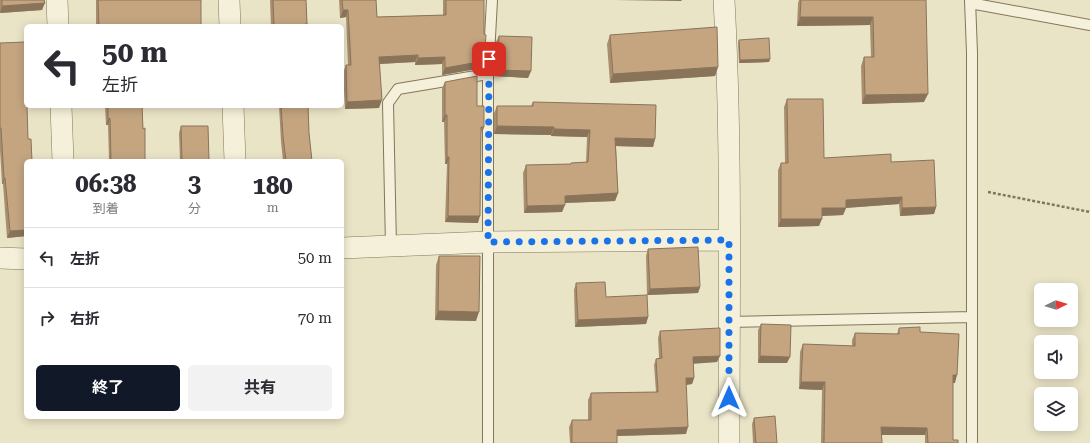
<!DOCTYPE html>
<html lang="ja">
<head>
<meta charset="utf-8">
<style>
	:root { --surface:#fff; --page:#f2f2f3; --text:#2b2b33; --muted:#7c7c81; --line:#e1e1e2; --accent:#111827 }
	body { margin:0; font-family:"Roboto Serif","Noto Sans JP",serif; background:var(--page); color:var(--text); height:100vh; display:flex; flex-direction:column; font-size:15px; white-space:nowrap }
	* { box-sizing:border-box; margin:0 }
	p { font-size:13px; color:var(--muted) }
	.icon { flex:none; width:22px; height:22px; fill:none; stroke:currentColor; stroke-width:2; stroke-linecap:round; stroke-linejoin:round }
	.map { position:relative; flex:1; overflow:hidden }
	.details { position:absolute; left:24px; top:159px; width:320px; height:260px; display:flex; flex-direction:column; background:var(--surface); border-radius:6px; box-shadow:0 2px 10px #0003 }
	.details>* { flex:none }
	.banner { position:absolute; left:24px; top:24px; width:320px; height:84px; border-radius:6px; box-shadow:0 2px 10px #0003; background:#fff; color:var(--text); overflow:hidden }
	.needle { width:26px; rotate:85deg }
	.tools { position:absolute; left:1034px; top:283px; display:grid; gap:8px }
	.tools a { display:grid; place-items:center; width:44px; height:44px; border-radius:6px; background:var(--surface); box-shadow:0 2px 10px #0003; font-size:20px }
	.pin { position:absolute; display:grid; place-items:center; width:34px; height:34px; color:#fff; margin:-17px; border-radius:8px; box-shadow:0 2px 6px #0006 }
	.me { position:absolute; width:44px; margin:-22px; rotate:0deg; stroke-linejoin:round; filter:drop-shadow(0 0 3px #0008) }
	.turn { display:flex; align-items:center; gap:14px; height:84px; padding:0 12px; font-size:18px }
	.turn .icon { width:52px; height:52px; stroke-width:2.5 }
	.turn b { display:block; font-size:28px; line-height:34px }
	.eta { display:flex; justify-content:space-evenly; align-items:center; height:68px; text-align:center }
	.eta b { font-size:24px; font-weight:700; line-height:28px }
	.primary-button { display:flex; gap:8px; margin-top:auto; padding:8px 12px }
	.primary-button a { flex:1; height:46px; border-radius:6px; background:var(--accent); color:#fff; font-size:16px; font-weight:700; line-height:46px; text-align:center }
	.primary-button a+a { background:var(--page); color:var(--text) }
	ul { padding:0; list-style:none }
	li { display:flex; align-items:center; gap:12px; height:60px; padding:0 12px; border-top:1px solid var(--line) }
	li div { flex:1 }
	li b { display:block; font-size:15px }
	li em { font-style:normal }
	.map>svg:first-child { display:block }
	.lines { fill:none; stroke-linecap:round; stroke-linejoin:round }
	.lane-casing { stroke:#83765e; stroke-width:12 }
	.street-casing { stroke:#83765e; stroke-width:22 }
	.path { stroke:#83765e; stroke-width:2.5; stroke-dasharray:3 2; stroke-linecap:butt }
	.lane { stroke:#f5f0d9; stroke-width:10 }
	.street { stroke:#f5f0d9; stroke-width:21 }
	.wall { fill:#a98e6e }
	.shaded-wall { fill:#89745a }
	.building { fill:#c4a580; stroke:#89745a }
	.route { stroke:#1a73e8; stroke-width:7; stroke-dasharray:0 12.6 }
</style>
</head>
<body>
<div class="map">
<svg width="1090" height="443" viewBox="0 0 1090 443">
	<rect width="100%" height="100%" fill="#eae4c7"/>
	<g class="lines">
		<g class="lane-casing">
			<path id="lane" d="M970 0 972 53V443
				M970 3 1090 25
				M391 246 388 103 398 89 488 74
				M729 322 972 317
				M488 443V74L492 0"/>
		</g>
		<g class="street-casing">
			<path id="street" d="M57 0 58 26
				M229 0 230 26
				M724 0C732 147 729 295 729 443
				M61 106 63 161
				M233 106 235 161
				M342 248 488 242 729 240
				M0 258 26 259"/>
		</g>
		<path class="path" d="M988 192 1090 212"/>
		<use href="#lane" class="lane"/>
		<use href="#street" class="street"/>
	</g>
	<path class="wall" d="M0 0H44L42 10 0 13Z
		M96 0H201V26H96Z
		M270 0H306L307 24 306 26H271Z
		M339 0H376L377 17 443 15V0H484L482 68 442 75V64L415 65V62L380 64 379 108 345 109 343 73 346 65H348L346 17 340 18Z
		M799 0H926L924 102 862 104 861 66 864 57H871L870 25 797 26 798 3Z
		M610 35 718 67 715 76 610 83 607 44Z
		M499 36 531 71 528 78 494 76 496 42Z
		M739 40 770 59 769 62 739 63 738 43Z
		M0 43 26 161V236L7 238 3 184H2L0 150Z
		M445 82 477 106 481 134 478 223 445 222 447 164H445L444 122H442V88Z
		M787 99 824 158 891 162 936 207 934 214 900 216 899 204 846 208 843 215 822 216 819 226 778 227V170L781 163H785L784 107Z
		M533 102 655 139 653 147 616 146 618 193 615 201 565 203 562 212 524 213 523 173 526 165 571 164V163L586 162 587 137 551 136V135L494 134V113L497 106H531Z
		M105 106H142L143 129 145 161H109L108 125H106Z
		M279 106H308L309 133 312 161H283L281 142Z
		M181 126 209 161H180L179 133Z
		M648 249 700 287 698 293 647 295 646 256Z
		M439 256 476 321 435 320 436 265Z
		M576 283 606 297 648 317 646 324 575 327 574 290Z
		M761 324 787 363H758V330Z
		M899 328 920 332 955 383H953V440L958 443H925V435H881L882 443H821L822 390 799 389 800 352 803 344 852 346V340L855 333 897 334Z
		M660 331 717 362 693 363 694 378 692 384 686 385V434L617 436V443H570L569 427 572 420H588V400L591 393 656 392 654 365 656 359 659 358 658 338Z
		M754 418 777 443H753L752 424Z"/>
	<path class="shaded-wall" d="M614 0H682L681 1Z
		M45 3 42 10 0 13 2 6Z
		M343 10H348L346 17 340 18Z
		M800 17H873L870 25 797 26Z
		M274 25H282L281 26H274Z
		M418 55 415 62 377 64 379 57Z
		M445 57 442 64 415 65 418 58Z
		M770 59 769 62 739 63 740 60Z
		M484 61 482 68 442 75 445 68Z
		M718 67 715 76 610 83 613 74Z
		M497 70 531 71 528 78 494 76Z
		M928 94 924 102 862 104 865 95Z
		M382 100 379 108 345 109 347 102Z
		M445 115H447L444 122H442Z
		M110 118 108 125H106L108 119Z
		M497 126 554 127 551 135 494 134Z
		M481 127H484L482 134Z
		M554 129 590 130 587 137 551 136Z
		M615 138 655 139 653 147 613 146Z
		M447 157H449L447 164H445Z
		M4 178H5L3 184H2Z
		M618 193 615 201 562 203 565 196Z
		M902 197 899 204 843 208 846 200Z
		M565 205 562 212 524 213 527 206Z
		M936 207 934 214 900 216 902 208Z
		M822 208H846L843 215 819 216Z
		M448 216H480L478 223 445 222Z
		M781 219H822L819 226 778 227Z
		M26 230V236L7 238 10 231Z
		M700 287 698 293 647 295 650 289Z
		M438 311 479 312 476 321 435 320Z
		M648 317 646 324 575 327 578 320Z
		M720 356 717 362 691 364 693 357Z
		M760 356 790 357 787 363H758Z
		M953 375H957L955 383H951Z
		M686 378H694L692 384 684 385Z
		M801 382H825L822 390 799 389Z
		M688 427 686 434 614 436 617 430Z
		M881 427 927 428 925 435H879Z"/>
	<path class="building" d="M2 0H44L45 3 2 6Z
		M98 0H201V26H99Z
		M273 0H306L307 24H305V26H282V25H274Z
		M342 0H376L377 17 446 15V0H484V34L486 35 484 61 445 68V57L418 58V55L379 57 382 100 347 102 346 65H351L348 10H343Z
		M801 0H926L928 94 865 95 864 57H874L873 17H800Z
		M717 27 718 67 613 74 610 35Z
		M499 36 532 37 531 71 497 70Z
		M769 38 770 59 740 60 739 40Z
		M26 42V106H27L28 139H31L32 161H26V230L10 231 5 178H4L1 128H0V43Z
		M477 76V106H484V127H481L480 216H448L449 157H447V115H445V82Z
		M787 99H823L824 158 891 154V162L934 160 936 207 902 208V197L846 200V208H822V219H781V163H788Z
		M533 102 656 105 655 139 615 138 618 193 565 196V205L527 206 526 165 571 164V163L588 162 590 130 554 129V127L497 126V106H533Z
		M108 106H142L143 129 145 128V161H111L110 118 108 119Z
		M281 106H308L309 133 312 161H286L283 136Z
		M181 126H208L209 161H182Z
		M698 247 700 287 650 289 648 249Z
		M439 256H480L479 312 438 311Z
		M605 282 606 297 647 295 648 317 578 320 576 283Z
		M761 324 791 325 790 357 760 356Z
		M920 327V332L959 334 957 375H953V440H958V443H928L927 428 881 427 882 443H824L825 382H801L803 344 855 346V333L899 334V328Z
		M720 328V356L693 357 694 378H686L688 427 617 430V443H572V420H591V393L658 392 656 359 662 358 660 331Z
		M775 416 777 443H756L754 418Z"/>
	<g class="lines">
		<path class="route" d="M489 59 488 242 729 240V398"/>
	</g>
</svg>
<div class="tools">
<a><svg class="needle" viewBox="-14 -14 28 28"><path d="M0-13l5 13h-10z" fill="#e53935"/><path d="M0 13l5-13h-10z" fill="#7c7c81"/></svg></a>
<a><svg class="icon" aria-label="sound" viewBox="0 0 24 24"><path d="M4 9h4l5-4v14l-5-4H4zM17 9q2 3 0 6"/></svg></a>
<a><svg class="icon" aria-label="layers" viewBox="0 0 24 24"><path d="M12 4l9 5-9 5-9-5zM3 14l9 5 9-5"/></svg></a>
</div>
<div class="pin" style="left:489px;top:59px;background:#d93025"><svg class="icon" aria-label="arrive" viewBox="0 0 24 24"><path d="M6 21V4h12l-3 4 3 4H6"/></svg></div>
<svg class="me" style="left:729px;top:398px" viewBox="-20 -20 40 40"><path d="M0-17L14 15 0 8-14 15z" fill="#1a73e8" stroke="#fff" stroke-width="4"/></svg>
<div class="banner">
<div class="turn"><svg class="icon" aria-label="left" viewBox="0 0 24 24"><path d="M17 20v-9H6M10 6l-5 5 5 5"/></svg><div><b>50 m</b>左折</div></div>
</div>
<section class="details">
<div class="eta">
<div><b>06:38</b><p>到着</p></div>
<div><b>3</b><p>分</p></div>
<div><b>180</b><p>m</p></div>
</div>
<ul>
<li><svg class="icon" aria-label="left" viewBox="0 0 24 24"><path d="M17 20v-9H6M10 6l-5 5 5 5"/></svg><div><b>左折</b></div><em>50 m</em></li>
<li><svg class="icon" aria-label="right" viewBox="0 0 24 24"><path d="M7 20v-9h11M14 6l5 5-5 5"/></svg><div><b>右折</b></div><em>70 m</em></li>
</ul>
<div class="primary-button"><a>終了</a><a>共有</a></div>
</section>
</div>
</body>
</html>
